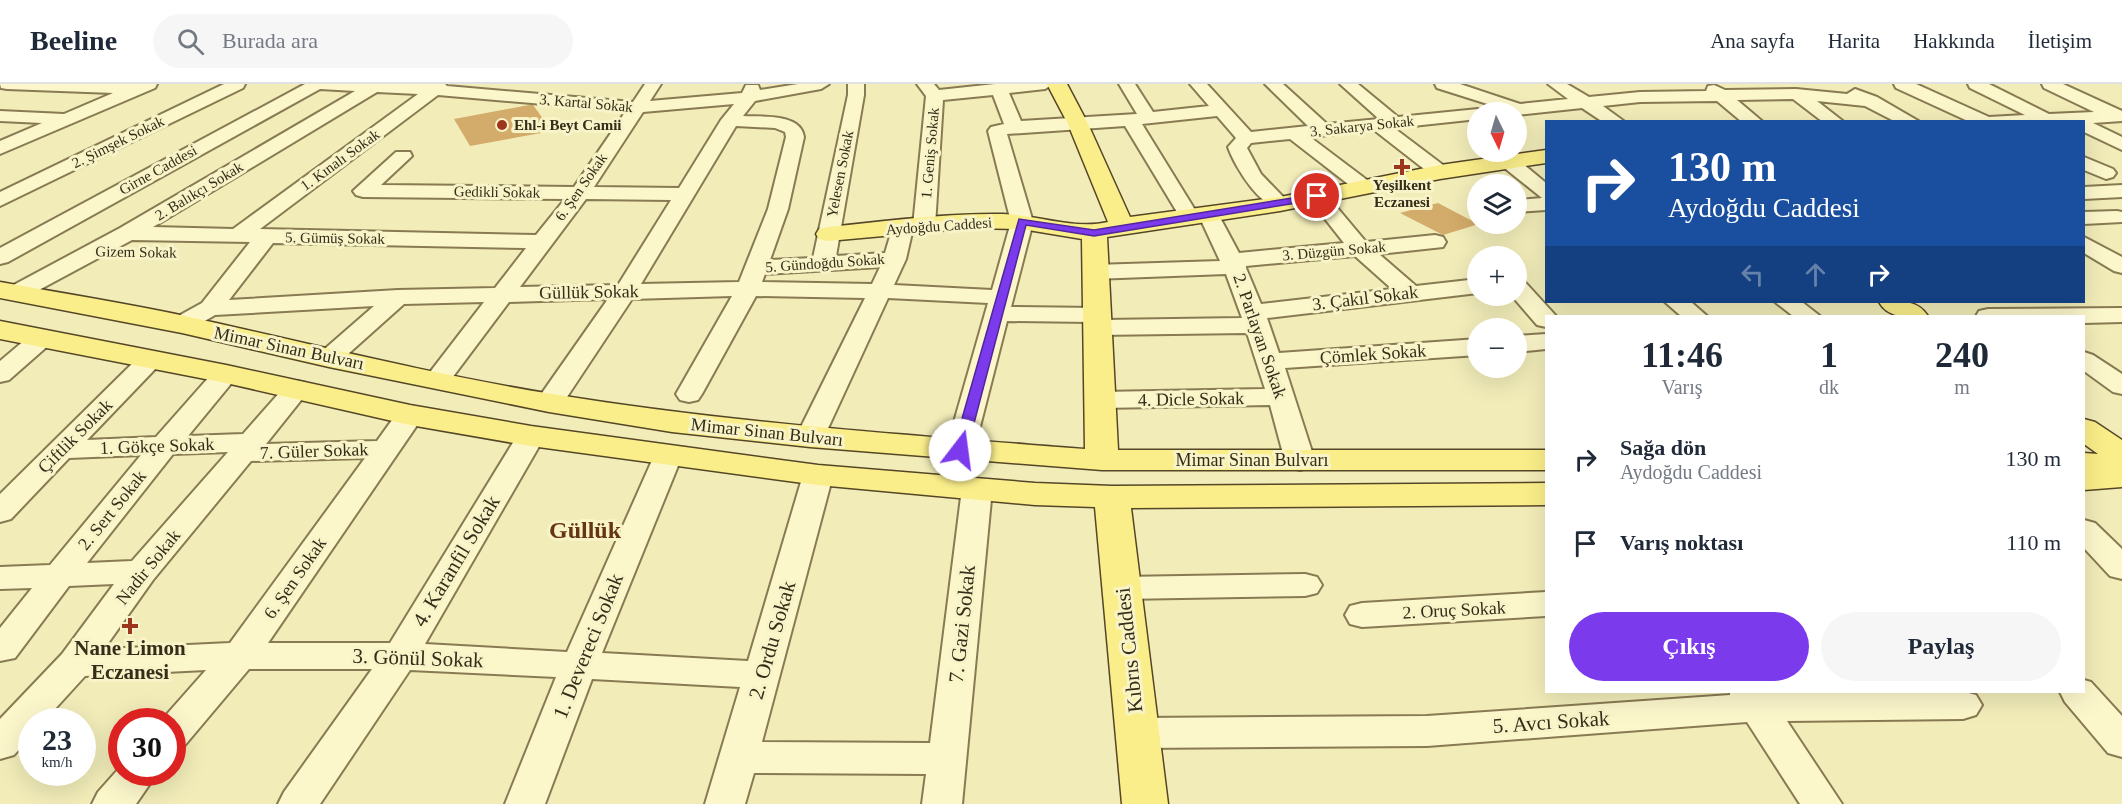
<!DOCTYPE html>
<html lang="tr">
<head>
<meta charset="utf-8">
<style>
	:root { --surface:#fff; --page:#f6f6f7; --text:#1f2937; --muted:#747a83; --line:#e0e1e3; --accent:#7c3aed }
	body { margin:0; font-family:"Times New Roman",serif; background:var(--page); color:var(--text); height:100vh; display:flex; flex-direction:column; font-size:22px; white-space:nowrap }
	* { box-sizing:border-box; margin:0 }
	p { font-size:20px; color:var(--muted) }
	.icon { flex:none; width:33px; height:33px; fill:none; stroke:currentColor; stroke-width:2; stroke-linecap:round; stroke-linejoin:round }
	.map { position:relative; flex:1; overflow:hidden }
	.side { position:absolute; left:1545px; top:231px; width:540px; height:378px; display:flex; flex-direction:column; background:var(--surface); border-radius:0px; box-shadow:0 6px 24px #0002 }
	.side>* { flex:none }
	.hud { position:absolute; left:1545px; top:36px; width:540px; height:183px; border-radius:0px; box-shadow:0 6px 24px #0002; background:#1a4fa0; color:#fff; overflow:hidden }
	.needle { width:39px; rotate:175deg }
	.controls { position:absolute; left:1467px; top:18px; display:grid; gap:12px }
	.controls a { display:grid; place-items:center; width:60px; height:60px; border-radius:50%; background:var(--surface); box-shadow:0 6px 24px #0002; font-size:30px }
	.speed { position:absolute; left:18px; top:624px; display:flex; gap:12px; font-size:30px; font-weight:700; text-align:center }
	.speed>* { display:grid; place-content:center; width:78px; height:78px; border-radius:50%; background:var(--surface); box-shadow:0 6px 24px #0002; line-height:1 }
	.speed small { font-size:15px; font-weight:400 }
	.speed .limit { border:9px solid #d22; background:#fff; color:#111 }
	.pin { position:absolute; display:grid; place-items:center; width:51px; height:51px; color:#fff; margin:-26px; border:3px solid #fff; border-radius:50%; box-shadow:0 2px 6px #0007 }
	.me { position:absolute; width:66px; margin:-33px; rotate:15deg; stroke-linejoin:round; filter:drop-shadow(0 0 4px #0008) }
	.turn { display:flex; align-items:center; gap:21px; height:126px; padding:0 24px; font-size:27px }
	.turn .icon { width:78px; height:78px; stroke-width:2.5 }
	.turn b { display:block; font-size:42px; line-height:51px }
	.lanes { display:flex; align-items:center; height:57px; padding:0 24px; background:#0003; justify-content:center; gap:30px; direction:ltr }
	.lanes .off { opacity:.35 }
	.eta { display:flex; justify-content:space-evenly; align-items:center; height:102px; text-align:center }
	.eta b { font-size:36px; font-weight:600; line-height:42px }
	.primary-button { display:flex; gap:12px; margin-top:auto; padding:12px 24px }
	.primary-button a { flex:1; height:69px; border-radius:36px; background:var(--accent); color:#fff; font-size:24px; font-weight:600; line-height:69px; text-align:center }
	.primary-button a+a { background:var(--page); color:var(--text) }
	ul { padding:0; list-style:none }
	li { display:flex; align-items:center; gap:18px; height:84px; padding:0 24px }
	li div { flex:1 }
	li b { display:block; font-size:22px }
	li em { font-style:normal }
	header { display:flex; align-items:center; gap:36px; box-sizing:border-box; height:84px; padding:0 30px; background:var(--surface); border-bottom:2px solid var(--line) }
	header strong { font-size:28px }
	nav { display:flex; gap:33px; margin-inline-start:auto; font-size:21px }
	.search { width:420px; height:54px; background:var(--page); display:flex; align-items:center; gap:15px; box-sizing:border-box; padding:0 21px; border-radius:33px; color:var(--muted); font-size:22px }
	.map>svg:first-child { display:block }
	.building { fill:#d3ab6a }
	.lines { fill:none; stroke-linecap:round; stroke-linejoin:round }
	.minor-casing { stroke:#887a52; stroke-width:4 }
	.major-casing { stroke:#554627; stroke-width:3 }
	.minor { fill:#fcf7cb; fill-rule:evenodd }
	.major { fill:#faee8a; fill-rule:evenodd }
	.route { fill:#7c3aed; stroke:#51269a; stroke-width:1.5 }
	.poi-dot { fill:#9c361d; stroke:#f8f4c8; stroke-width:2 }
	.labels { text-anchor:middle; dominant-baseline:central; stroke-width:6; stroke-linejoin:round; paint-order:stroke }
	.far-street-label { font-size:15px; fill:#352c19; stroke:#f8f4c8 }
	.far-poi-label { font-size:15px; font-weight:bold; fill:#352c19; stroke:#f8f4c8; text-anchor:start }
	.street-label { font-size:18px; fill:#352c19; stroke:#f8f4c8 }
	.near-street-label { font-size:21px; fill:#352c19; stroke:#f8f4c8 }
	.near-poi-label { font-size:21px; font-weight:bold; fill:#352c19; stroke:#f8f4c8 }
	.district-label { font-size:24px; font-weight:bold; fill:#663614; stroke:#f8f4c8 }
</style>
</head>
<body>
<header>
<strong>Beeline</strong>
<div class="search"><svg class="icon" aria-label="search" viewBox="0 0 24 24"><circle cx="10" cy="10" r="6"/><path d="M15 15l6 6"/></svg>Burada ara</div>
<nav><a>Ana sayfa</a><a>Harita</a><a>Hakkında</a><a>İletişim</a></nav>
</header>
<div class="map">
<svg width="2122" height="720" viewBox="0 0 2122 720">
	<rect width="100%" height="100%" fill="#f1ecb8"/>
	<path class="building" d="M529 21H533L552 47 470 62 454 35Z
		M1438 119 1478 140H1479L1443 151 1400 129Z"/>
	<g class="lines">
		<g class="minor-casing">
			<path id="minor" d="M0 0H157L155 4 0 70V57L42 39 0 37V27L64 30 113 9 7 5 1 4Z
				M224 0H245L243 4 0 122V108Z
				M305 0H445L447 2 633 18 645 0H661L650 17 742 9 746 1H758L760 6 798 0H829L821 5 755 17 743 32C762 33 801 29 804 53L788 125 770 176 813 174 848 11V0H864V11L836 172 885 169 894 139 902 138 910 139 913 144 906 175 894 201 992 206 1011 138 988 47 991 43 1004 40 993 11 943 16 935 142 932 147 924 148 916 147 913 142 926 12 917 0H934L939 6 995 0H1053L1045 5 1009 9 1021 37 1137 30 1119 0H1135L1153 28 1209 22 1190 0H1207L1251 48 1308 42 1265 0H1283L1327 40 1379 35 1340 0H1358L1398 33 1478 25 1486 28H1478V35L1394 44 1447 84 1450 88 1447 92H1433L1374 46 1310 53 1371 99 1374 103 1371 107H1357L1290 55 1251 59 1247 64 1261 90 1290 120 1287 124C1263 130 1235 83 1228 63L1236 54 1217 32 1142 40 1200 134 1203 128 1210 126 1217 128 1239 169 1344 159 1307 112 1310 108H1324L1366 158 1435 151 1443 153 1446 158 1443 163 1379 170 1416 202 1478 195V209L1267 234 1279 269 1478 255V271L1285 284 1315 377 1310 383 1300 386 1290 383 1285 377 1270 321 1101 324 1091 322 1087 316 1091 310 1101 308 1265 305 1247 249 1098 251 1089 249 1086 244 1092 238 1007 237 974 366 970 372 960 375 950 372 946 366 988 219 888 214 824 353 820 359 810 361 800 359 796 353 865 214 756 212 702 310 698 316 689 318 680 316 676 310 732 212 632 215 559 325 549 327 539 325 535 319 608 215 509 218 446 302 437 304 428 302 424 296 484 218 404 220 338 279 329 282 320 279 316 274 320 269 374 222 215 231 191 245 182 247 173 245 170 240 173 235 202 219 250 158 132 156 24 214 16 216 8 214 4 209 8 204 120 144 355 7 320 5 8 178 0 180V164ZM377 8 418 10 233 145 153 143ZM438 11 626 27 574 103 381 101 412 72 410 68H396L353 107 356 111 363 113 565 115 536 151 260 145ZM734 20 721 36 679 104 594 103 643 28ZM736 42 775 44 785 48 786 53 768 125 739 198 641 200ZM1125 42 1183 138 1190 140 1197 138 1200 134 1220 177 1094 181 1086 183 1083 188 1086 193 1094 195 1226 190 1242 234 1104 236 1109 231 1106 226 1097 224 1011 223 1033 138 1007 50ZM586 115 671 116 618 201 520 203ZM273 159 526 164 495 204 398 206 229 216ZM1355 172 1392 205 1261 220 1246 184V182ZM880 183 872 200 762 198 765 190Z
				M1435 0H1460L1520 20 1568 15 1548 0H1567L1589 13 1640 8 1706 7 1708 2 1714 1 1725 6 1796 5 1847 10 1855 5 1877 13 1920 38H1896L1865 22 1817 17 1844 38H1823L1793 15 1737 16 1763 38H1742L1717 17 1640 18 1603 22 1625 38H1603L1582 24 1516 31V28H1487L1489 24 1497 23 1437 4Z
				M1894 0H1916L1989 33 2025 31 1970 4 1968 0H1989L2049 30 2094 28 2044 4 2042 0H2063L2122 27V37L2093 39 2122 53V66L2084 48V38H1970L1896 4Z
				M1509 72 1516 74 1546 99V126L1516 128V116L1542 114 1502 82 1499 78 1502 74Z
				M2084 73 2113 85 2116 89 2113 93 2106 95 2084 86Z
				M2122 101V113L2084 115V103Z
				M2117 127 2122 128V138L2084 140V128Z
				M2084 153 2122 173V189L2114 187 2084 169Z
				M1516 195 1524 197 1556 232H1546V243L1537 241 1512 212H1516Z
				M1665 218H1691L1707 232H1681Z
				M1775 218H1802L1820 232H1793Z
				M2122 224V238L2084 239V232H1976L1979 227 1988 225Z
				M41 247 50 250 54 255 50 260 9 296 0 298V277L32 250Z
				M1546 250V265L1516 268V252Z
				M2084 268 2093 271 2122 290V310L2113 308 2084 287Z
				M149 269 158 272 162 277 158 282 87 356 156 353 217 284 226 282 235 284 239 290 188 352 243 350 288 299 297 297 306 299 310 305 266 360 377 357 400 325 410 323 420 325 424 331 268 559H390L517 352 521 346 531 344 541 346 545 352 425 560 567 568 654 372 658 366 668 363 678 366 682 372 602 569 748 577 803 391 808 385 818 382 828 385 833 391 762 658 930 659 962 405 966 398 977 396 988 398 992 405 962 720H922L926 690 754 689 745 720H705L740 603 592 595 545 720H505L556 593 410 586 320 720H278L284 708 372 585H249L185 661 172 665V638H160L206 586 85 592 43 638H32V651L14 671 0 675V635L62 570 114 500 69 502 15 574 0 577V544L32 504 0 505V483L50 481 141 371 69 374 11 435 0 438V410L140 272ZM228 368 132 477 87 479 173 370ZM365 374 230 559 104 565 153 496 251 377Z
				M2084 436 2095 439 2122 465V495L2110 492 2084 464Z
				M1305 490 1317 493 1322 501 1317 509 1305 512 1122 515 1110 512 1105 504 1110 496 1122 493Z
				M1546 508V532L1362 543 1350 540 1345 531 1350 522 1362 519Z
				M2084 596 2091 598 2122 632V673L2108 669 2065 618 2060 608H2084Z
				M1730 608H1965L1976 611 1982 621 1976 631 1963 635 1787 637 1842 720H1800L1747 638 1427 662 1138 664 1125 660 1119 649 1125 638 1138 634 1427 632 1730 611Z
				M122 681V688H158L136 720H92L98 708Z"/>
		</g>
		<g class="major-casing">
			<path id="major" d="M1047 0H1067L1088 40 1130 133 1280 113 1440 81 1546 66V79L1440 95 1280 127 1107 153 1118 366H1546V386H1102L810 363 672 348 549 328 329 283 182 249 0 214V198C61 209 124 219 185 232 307 259 429 290 552 310 729 339 907 351 1085 365L1082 155 1022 145 972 144 828 157 819 155 816 150 819 145 828 143C886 137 945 129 1003 130 1037 131 1075 146 1108 138L1068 40Z
				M1879 218C1898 218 1916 214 1928 232 1910 234 1888 235 1879 218Z
				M0 237 226 281 410 321 531 342 818 381 1035 399 1112 402 1546 399V421L1131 424 1168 720H1122L1095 423 1035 421 818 401 531 362 410 341 226 299 0 255Z
				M2084 335 2095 338 2122 356V403L2084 406V369L2098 370 2084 360Z"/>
		</g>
		<use href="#minor" class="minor"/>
		<use href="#major" class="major"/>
	</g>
	<path class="route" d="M1317 110 1322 112 1321 115 1094 152 1026 141 967 366 965 369H955L953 366 1019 135 1094 146Z"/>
	<g class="poi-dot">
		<circle cx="502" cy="41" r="6"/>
		<path d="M1399 74h6v6h6v6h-6v6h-6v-6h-6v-6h6z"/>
		<path d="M127 533h6v6h6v6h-6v6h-6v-6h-6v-6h6z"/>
	</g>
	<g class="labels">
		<g class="far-street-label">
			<text transform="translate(586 19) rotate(5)">3. Kartal Sokak</text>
			<text transform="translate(1362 42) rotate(-6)">3. Sakarya Sokak</text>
			<text transform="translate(118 58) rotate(-26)">2. Şimşek Sokak</text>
			<text transform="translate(930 69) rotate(-85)">1. Geniş Sokak</text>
			<text transform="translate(340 76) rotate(-36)">1. Kınalı Sokak</text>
			<text transform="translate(158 86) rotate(-29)">Girne Caddesi</text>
			<text transform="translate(840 90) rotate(-79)">Yelesen Sokak</text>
			<text transform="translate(581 103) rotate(-55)">6. Şen Sokak</text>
			<text transform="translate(199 107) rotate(-31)">2. Balıkçı Sokak</text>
			<text transform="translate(497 108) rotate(1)">Gedikli Sokak</text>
			<text transform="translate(939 142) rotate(-4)">Aydoğdu Caddesi</text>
			<text transform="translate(335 154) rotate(1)">5. Gümüş Sokak</text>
			<text transform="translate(1334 167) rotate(-5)">3. Düzgün Sokak</text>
			<text transform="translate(136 168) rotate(1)">Gizem Sokak</text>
			<text transform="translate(825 179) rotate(-4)">5. Gündoğdu Sokak</text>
		</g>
		<g class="far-poi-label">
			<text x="514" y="41">Ehl-i Beyt Camii</text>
			<text x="1402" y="101" text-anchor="middle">Yeşilkent<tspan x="1402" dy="17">Eczanesi</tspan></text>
		</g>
		<g class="street-label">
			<text transform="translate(589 208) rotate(-1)">Güllük Sokak</text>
			<text transform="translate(1365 214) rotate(-7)">3. Çakıl Sokak</text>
			<text transform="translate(1260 252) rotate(71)">2. Parlayan Sokak</text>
			<text transform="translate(289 264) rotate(12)">Mimar Sinan Bulvarı</text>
			<text transform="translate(1373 270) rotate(-4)">Çömlek Sokak</text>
			<text transform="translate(1191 315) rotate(-1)">4. Dicle Sokak</text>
			<text transform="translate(767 348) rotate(6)">Mimar Sinan Bulvarı</text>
			<text transform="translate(75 352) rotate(-45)">Çiftlik Sokak</text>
			<text transform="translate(157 362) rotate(-2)">1. Gökçe Sokak</text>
			<text transform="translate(314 367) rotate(-2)">7. Güler Sokak</text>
			<text x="1252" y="376">Mimar Sinan Bulvarı</text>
			<text transform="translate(112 426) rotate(-51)">2. Sert Sokak</text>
			<text transform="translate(148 483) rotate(-51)">Nadir Sokak</text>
			<text transform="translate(295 494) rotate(-55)">6. Şen Sokak</text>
			<text transform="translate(1454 526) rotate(-3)">2. Oruç Sokak</text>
		</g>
		<g class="near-street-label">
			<text transform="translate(456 477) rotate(-59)">4. Karanfil Sokak</text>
			<text transform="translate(962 540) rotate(-84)">7. Gazi Sokak</text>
			<text transform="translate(772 556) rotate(-74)">2. Ordu Sokak</text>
			<text transform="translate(588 562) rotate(-68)">1. Devereci Sokak</text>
			<text transform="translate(1129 566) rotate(-96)">Kıbrıs Caddesi</text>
			<text transform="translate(418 574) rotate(2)">3. Gönül Sokak</text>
			<text transform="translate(1551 638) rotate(-4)">5. Avcı Sokak</text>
		</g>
		<g class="near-poi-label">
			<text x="130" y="564">Nane Limon<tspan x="130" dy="24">Eczanesi</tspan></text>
		</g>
		<g class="district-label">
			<text x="585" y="446">Güllük</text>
		</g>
	</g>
</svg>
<div class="controls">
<a><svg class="needle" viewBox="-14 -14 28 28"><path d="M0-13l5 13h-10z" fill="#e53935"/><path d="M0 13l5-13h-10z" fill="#747a83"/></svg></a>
<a><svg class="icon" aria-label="layers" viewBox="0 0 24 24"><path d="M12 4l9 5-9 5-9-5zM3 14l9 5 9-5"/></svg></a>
<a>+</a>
<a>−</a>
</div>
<div class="speed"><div>23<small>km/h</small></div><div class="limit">30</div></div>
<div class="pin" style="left:1317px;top:112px;background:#d93025"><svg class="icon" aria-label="arrive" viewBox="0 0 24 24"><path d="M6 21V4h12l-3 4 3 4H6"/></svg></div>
<svg class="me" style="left:960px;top:366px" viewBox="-20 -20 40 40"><circle r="19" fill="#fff"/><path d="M0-13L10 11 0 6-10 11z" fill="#7c3aed"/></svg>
<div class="hud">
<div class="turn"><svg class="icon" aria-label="right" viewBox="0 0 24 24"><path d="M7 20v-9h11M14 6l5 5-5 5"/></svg><div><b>130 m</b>Aydoğdu Caddesi</div></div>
<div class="lanes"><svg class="icon off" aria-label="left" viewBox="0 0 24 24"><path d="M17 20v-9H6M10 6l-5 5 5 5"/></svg><svg class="icon off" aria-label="ahead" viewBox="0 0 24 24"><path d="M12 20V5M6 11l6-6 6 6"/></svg><svg class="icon" aria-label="right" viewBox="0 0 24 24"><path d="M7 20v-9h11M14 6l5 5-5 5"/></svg></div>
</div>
<section class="side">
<div class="eta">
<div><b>11:46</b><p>Varış</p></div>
<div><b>1</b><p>dk</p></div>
<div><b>240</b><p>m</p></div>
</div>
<ul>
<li><svg class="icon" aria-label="right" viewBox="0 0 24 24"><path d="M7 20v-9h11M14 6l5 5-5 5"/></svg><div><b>Sağa dön</b><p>Aydoğdu Caddesi</p></div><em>130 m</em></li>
<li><svg class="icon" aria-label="arrive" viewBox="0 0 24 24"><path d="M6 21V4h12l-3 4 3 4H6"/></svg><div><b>Varış noktası</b></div><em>110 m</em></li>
</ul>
<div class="primary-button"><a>Çıkış</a><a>Paylaş</a></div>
</section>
</div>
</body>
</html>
